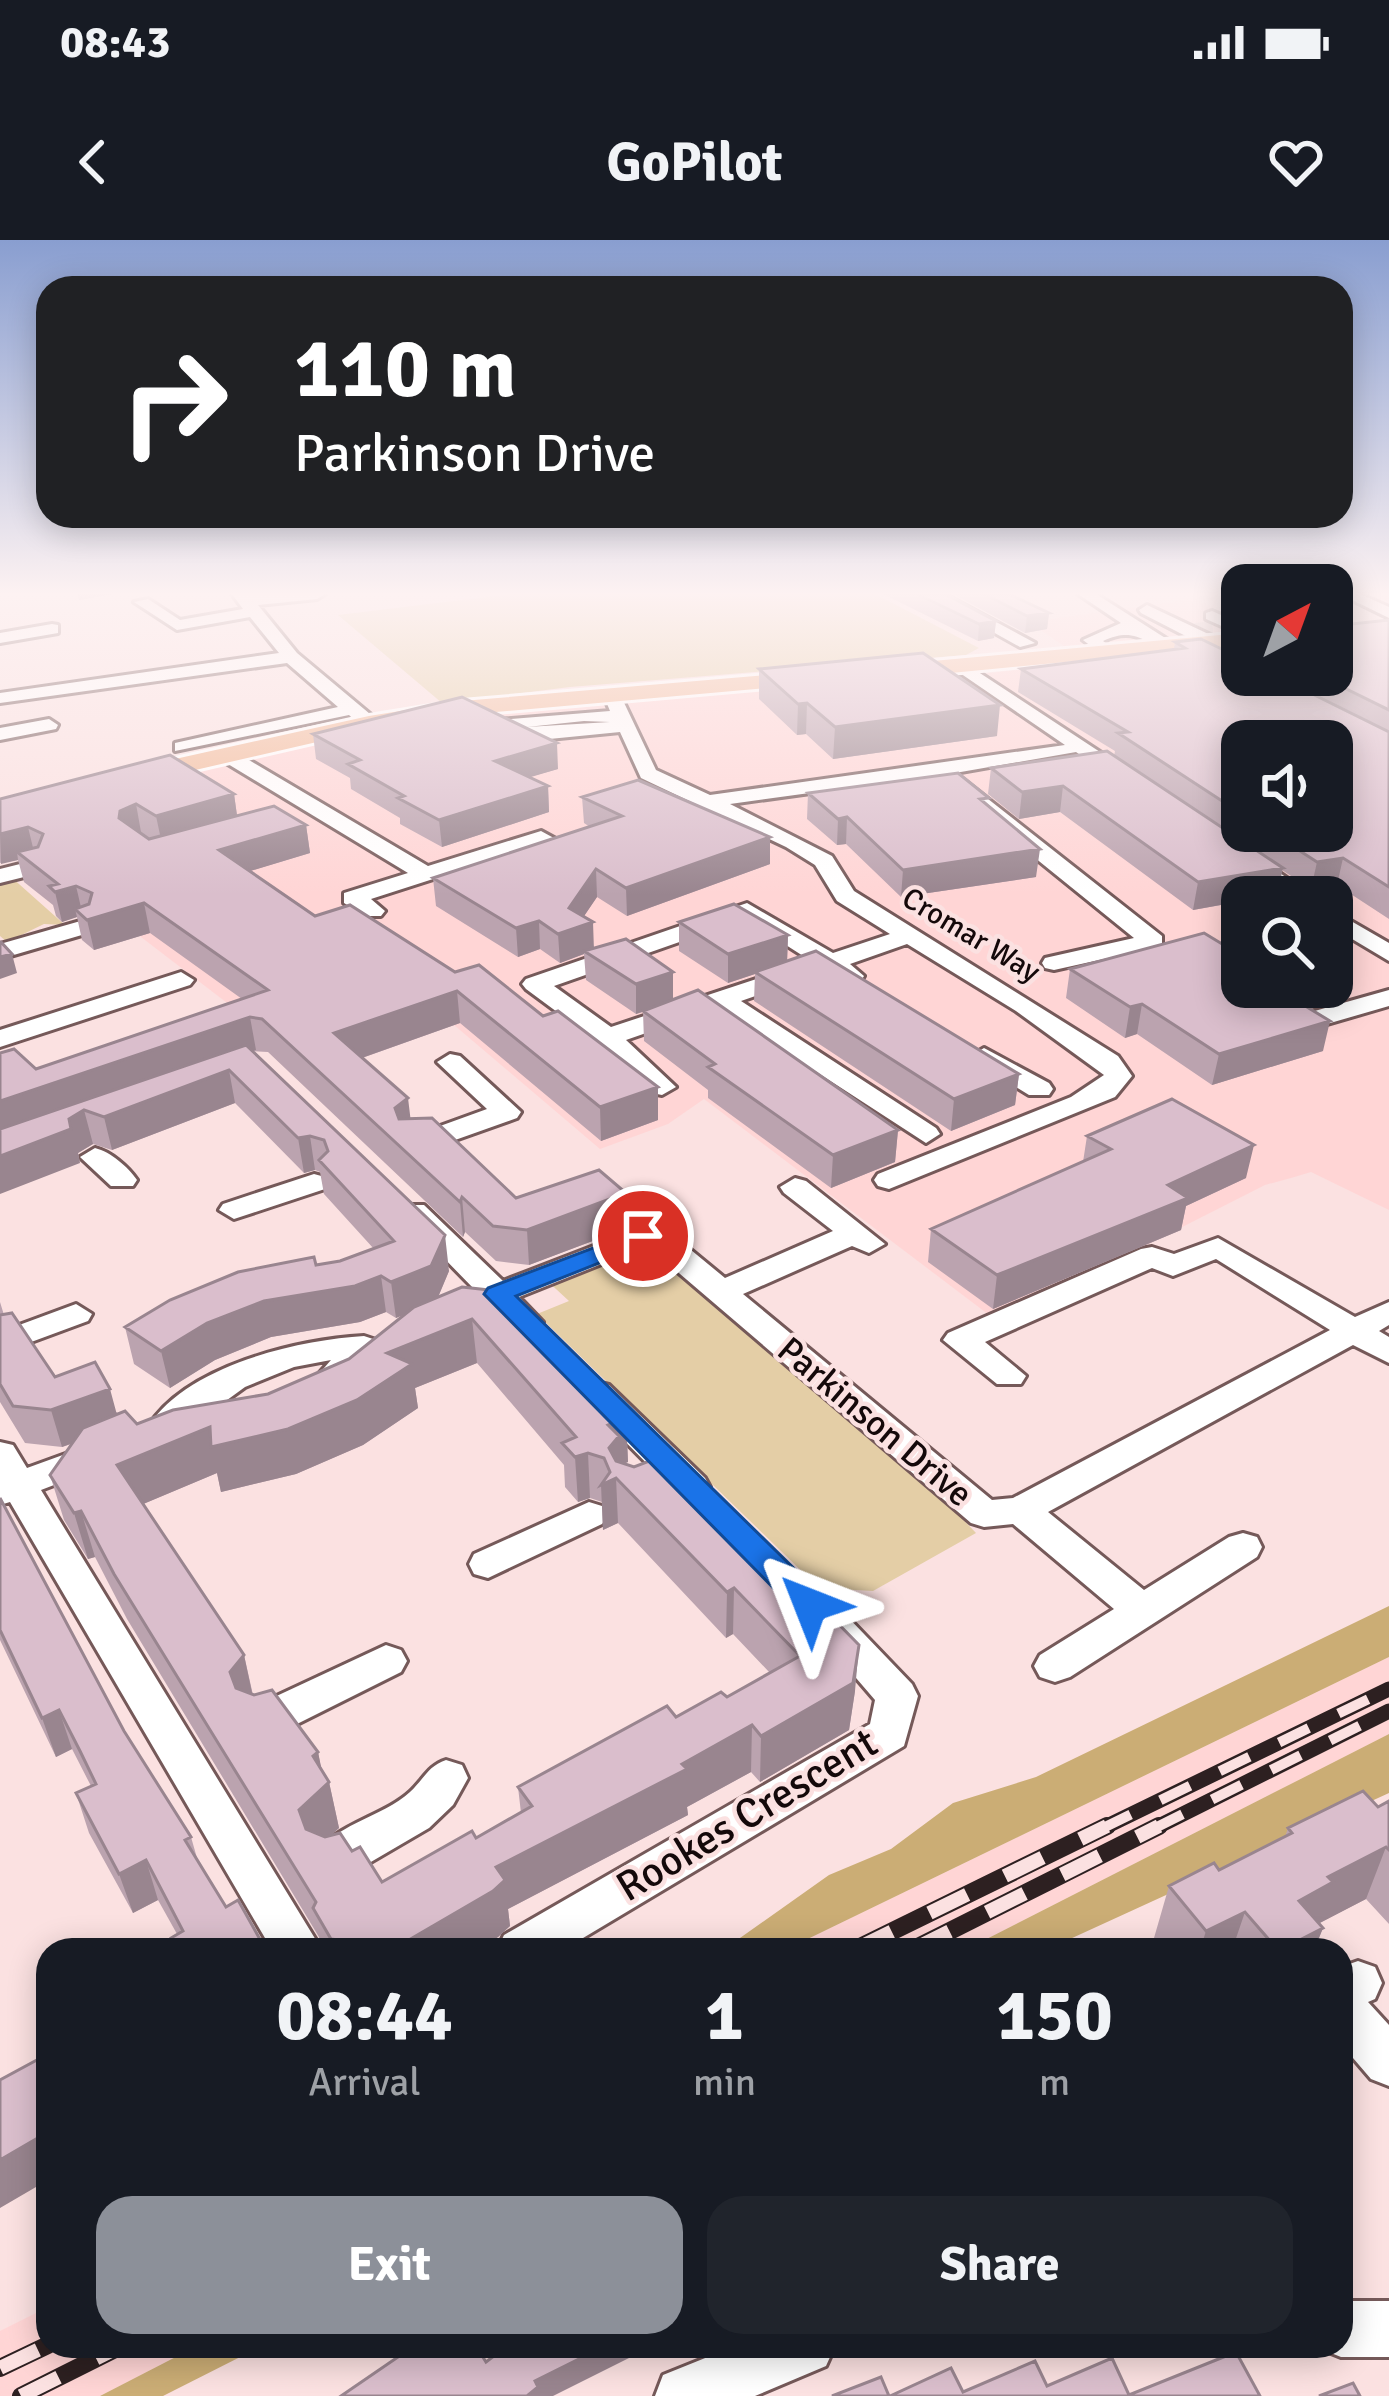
<!DOCTYPE html>
<html lang="en">
<head>
<meta charset="utf-8">
<style>
	:root { --surface:#171b24; --page:#20242c; --text:#f1f3f6; --muted:#9ea1a6; --accent:#8c9099 }
	body { margin:0; font-family:Signika,sans-serif; background:var(--page); color:var(--text); height:100vh; display:flex; flex-direction:column; font-size:45px; white-space:nowrap }
	* { box-sizing:border-box; margin:0 }
	p { font-size:39px; color:var(--muted) }
	.icon { flex:none; width:66px; height:66px; fill:none; stroke:currentColor; stroke-width:2; stroke-linecap:round; stroke-linejoin:round }
	.map { position:relative; flex:1; overflow:hidden }
	.sheet { position:absolute; left:36px; top:1698px; width:1317px; height:420px; display:flex; flex-direction:column; background:var(--surface); border-radius:36px; box-shadow:0 6px 30px #0003 }
	.sheet>* { flex:none }
	.top-card { position:absolute; left:36px; top:36px; width:1317px; height:252px; border-radius:36px; box-shadow:0 6px 30px #0003; background:#202124; color:#fff; overflow:hidden }
	.needle { width:78px; rotate:41deg }
	.fabs { position:absolute; left:1221px; top:324px; display:grid; gap:24px }
	.fabs a { display:grid; place-items:center; width:132px; height:132px; border-radius:24px; background:var(--surface); box-shadow:0 6px 30px #0003; font-size:60px }
	.pin { position:absolute; display:grid; place-items:center; width:102px; height:102px; color:#fff; margin:-51px; border:6px solid #fff; border-radius:50%; box-shadow:0 3px 12px #0007 }
	.me { position:absolute; width:132px; margin:-66px; rotate:315deg; stroke-linejoin:round; filter:drop-shadow(0 0 9px #0008) }
	.turn { display:flex; align-items:center; gap:42px; height:252px; padding:0 60px; font-size:54px }
	.turn .icon { width:156px; height:156px; stroke-width:2.5 }
	.turn b { display:block; font-size:84px; line-height:102px }
	.eta { display:flex; justify-content:space-evenly; align-items:center; height:204px; text-align:center }
	.eta b { font-size:72px; font-weight:700; line-height:84px }
	.button { display:flex; gap:24px; margin-top:auto; padding:24px 60px }
	.button a { flex:1; height:138px; border-radius:36px; background:var(--accent); color:#fff; font-size:48px; font-weight:700; line-height:138px; text-align:center }
	.button a+a { background:var(--page); color:var(--text) }
	.status { display:flex; justify-content:space-between; align-items:center; height:84px; padding:0 60px; background:var(--surface); direction:ltr }
	.status svg { height:33px; fill:currentColor }
	header { display:flex; justify-content:space-between; align-items:center; height:156px; padding:0 60px; background:var(--surface); font-size:54px; font-weight:700 }
	.map>svg:first-child { display:block }
	.built { fill:#ffd5d5; fill-rule:evenodd }
	.green { fill:#e4cea6 }
	.forest { fill:#cbad75 }
	.lines { fill:none; stroke-linecap:round; stroke-linejoin:round }
	.minor-tunnel { stroke:#d8c1c1; stroke-width:18; stroke-dasharray:18 9; stroke-linecap:butt }
	.minor-casing { stroke:#755959; stroke-width:6 }
	.major-casing { stroke:#fff; stroke-width:6 }
	.minor { fill:#fff; fill-rule:evenodd }
	.major { fill:#f2bb9a; fill-rule:evenodd }
	.rail-far1-casing { stroke:#2d2021; stroke-width:15 }
	.rail-casing { stroke:#2d2021; stroke-width:18 }
	.rail-far1 { stroke:#fbe1e1; stroke-width:10; stroke-dasharray:33; stroke-linecap:butt }
	.rail { stroke:#fbe1e1; stroke-width:14; stroke-dasharray:42; stroke-linecap:butt }
	.wall { fill:#bba3af; fill-rule:evenodd }
	.shaded-wall { fill:#99858f }
	.building { fill:#dabecc; stroke:#99858f; stroke-width:3; fill-rule:evenodd }
	.route { fill:#1a73e8; stroke:#114b97; stroke-width:3 }
	.labels { text-anchor:middle; dominant-baseline:central; stroke-width:9; stroke-linejoin:round; paint-order:stroke }
	.far-street-label { font-size:30px; fill:#14090a; stroke:#fbe1e1 }
	.street-label { font-size:36px; fill:#14090a; stroke:#fbe1e1 }
	.near-street-label { font-size:42px; fill:#14090a; stroke:#fbe1e1 }
</style>
</head>
<body>
<div class="status"><b>08:43</b><svg viewBox="0 0 49 12"><path d="M0 12V9h3v3zM5 12V6h3v6zM10 12V3h3v9zM15 12V0h3v12zM26 1h20v11H26zM47 4h2v5h-2z"/></svg></div>
<header><svg class="icon" aria-label="back" viewBox="0 0 24 24"><path d="M15 5l-7 7 7 7"/></svg>GoPilot<svg class="icon" aria-label="heart" viewBox="0 0 24 24"><path d="M12 20l-8-8c-3-5 5-10 8-4 3-6 11-1 8 4z"/></svg></header>
<div class="map">
<svg width="1389" height="2156" viewBox="0 0 1389 2156">
	<rect width="100%" height="100%" fill="#fbe1e1"/>
	<path class="built" d="M1196 359 1242 383V395L1074 413 1029 382Z
		M1222 409 1242 435 1389 450V970L1311 932 1291 938 1265 945 997 1081 704 859 668 884 600 909 434 768 282 805 0 589V579L196 529 434 479 591 461 990 433ZM1242 501H1332V591H1242ZM1242 657H1332V747H1242Z
		M1389 1417V1494L965 1710H785Z
		M48 2067V2106H197L100 2156H0V2091Z"/>
	<path class="green" d="M513 354H875L979 408 966 415 570 447 442 463 338 375Z
		M10 636 65 685 44 684 7 702 0 696V638Z
		M620 1007 658 1011 934 1249 976 1293 873 1351 819 1348 537 1074 569 1061 543 1037Z"/>
	<path class="forest" d="M1389 1366V1417L785 1710H723L829 1635 891 1609 953 1563 1036 1537Z
		M1389 1494V1553L1046 1710H965Z
		M197 2106H262L163 2156H100Z"/>
	<g class="lines">
		<path class="minor-tunnel" d="M1195 392 1235 388"/>
		<g class="minor-casing">
			<path id="minor" d="M232 354H325L317 359 258 365 297 413 376 479V487H362L349 475 175 511V503L338 467 287 423 0 463V453L279 413 250 377 177 390 134 362 148 359 180 380 243 369Z
				M925 354H944L1035 403 1020 407Z
				M1078 354H1096L1181 408 1172 413C1144 402 1134 386 1103 401L1121 414 1106 418 1083 400 1121 383Z
				M1340 354H1360L1389 367V378Z
				M1147 365 1219 399 1222 403 1207 407 1141 373 1139 370Z
				M1212 371 1242 384V395L1206 379V373Z
				M52 384 58 385V393L0 403V393Z
				M963 422 1132 533V541H1118L1076 512 955 533 1162 696V706L1054 730 1045 728 1042 723 1045 718 1134 698 934 536 730 564 832 616 854 651 1118 816 1132 836 1115 857 889 949 878 946 874 940 878 934 1071 857 1104 835 1016 771 907 704 850 724 864 736 861 741H843L827 731 741 761 936 888 940 894 926 903 718 768 626 800 676 847 662 855 652 853 599 803 526 749 522 744 526 739 747 663 833 713 890 694 837 661 815 625 786 607 641 538 620 492 529 501 498 488V480L610 471 603 454 618 450 656 530 710 555 1065 505 957 431 954 427ZM584 481 610 482 527 487ZM745 679 811 721 611 787 554 746Z
				M49 479 58 485 56 489 0 500V488Z
				M218 510H232L428 626 541 591 574 609 563 616 539 605 371 659 385 671 381 676H365L344 663V653L408 633 218 518Z
				M1242 610 1250 612 1314 657H1287L1234 622V612Z
				M36 620 47 627 44 632 0 643V629Z
				M1332 670 1389 703V721L1332 687Z
				M84 680 96 687 92 692 0 719V704Z
				M181 732 194 740 190 745 0 807V790Z
				M1389 750V766L1313 788 1300 780 1304 774Z
				M984 808 1049 843 1053 849 1049 855H1029L975 822 971 816Z
				M450 814 460 816 521 872 517 878 427 910H407L403 904 407 898 487 869 437 822Z
				M95 908C111 912 128 927 137 940L133 946H111L80 917Z
				M314 934 325 937 329 943 325 949 234 979 219 970 223 964Z
				M795 938 806 941 885 1004 869 1013 852 1006 743 1054 992 1260 1013 1258 1330 1090 1216 1019 1173 1036 1152 1028 985 1102 1026 1136 1021 1144H997L943 1100 948 1093 1141 1009 1152 1007 1174 1014 1218 998 1355 1077 1389 1062V1085L1379 1091 1389 1097V1123L1353 1105 1048 1272 1144 1350 1229 1297 1243 1293 1257 1297 1262 1307 1257 1317 1070 1437 1055 1442 1040 1437 1034 1426 1040 1415 1114 1369 1013 1284 984 1287 971 1283 652 1010 644 1007 519 1057 543 1082 538 1089C516 1095 507 1082 493 1068L471 1067 467 1060 476 1051 398 971 402 965H424L503 1041 643 987 674 996 725 1038 833 991 784 953 780 947Z
				M76 1064 92 1074 88 1081 15 1108 0 1101 3 1091Z
				M364 1096 376 1100 381 1107C367 1127 348 1151 322 1144L317 1136 331 1120 294 1127 245 1147 179 1195H153L148 1187C186 1126 297 1100 364 1096Z
				M597 1142 609 1145 705 1238 710 1247 705 1256 692 1260 679 1256 585 1161 580 1153 585 1145Z
				M0 1202 13 1205 27 1228 93 1204 106 1207 111 1216 106 1225 41 1250 322 1710H272L10 1262 0 1265Z
				M589 1262 602 1266 608 1275 602 1284 488 1338 474 1334 469 1324 474 1314Z
				M827 1366 841 1370 912 1444 918 1456 904 1506 563 1710H497L504 1695 870 1484 875 1460 807 1381 813 1370Z
				M386 1405 401 1410 407 1421 401 1432 281 1492 266 1497 251 1492 245 1480 251 1468Z
				M446 1520 462 1525 468 1538 453 1565 429 1588 352 1633 336 1639 320 1633 313 1619C329 1586 383 1577 410 1552 424 1539 428 1526 446 1520Z
				M1358 1721 1375 1727 1382 1743 1375 1759 1368 1762 1389 1785V1846L1371 1839 1341 1804V1727Z
				M1341 2061H1389V2117H1341L1321 2109 1341 2106Z
				M735 2106H835L826 2126 755 2156H655L663 2135Z"/>
		</g>
		<g class="major-casing">
			<path id="major" d="M1242 393V405L889 439 878 432 889 425Z
				M815 431 823 433V443L462 475 369 490 130 545 117 537 130 529 369 476 462 461Z"/>
		</g>
		<use href="#minor" class="minor"/>
		<use href="#major" class="major"/>
		<g class="rail-far1-casing">
			<path id="rail-far1" d="M1101 1589 1389 1449
				M1153 1589 1389 1471"/>
		</g>
		<g class="rail-casing">
			<path id="rail" d="M854 1710 1107 1586
				M912 1710 1159 1586
				M0 2128 48 2105
				M21 2156 121 2106"/>
		</g>
		<use href="#rail-far1" class="rail-far1"/>
		<use href="#rail" class="rail"/>
	</g>
	<path class="wall" d="M883 354H945L996 381 994 398 978 401Z
		M953 354H1009L1049 373 1047 389 1025 393Z
		M1389 380V679L1337 645 1311 649 1282 630 1277 655 1193 670 1060 572 1019 579 988 554 991 528 1114 516 1115 511 1018 452 1021 429 1174 409 1175 402 1231 413 1234 394H1242V435H1332ZM1242 501 1332 591H1242Z
		M759 429 997 496 833 519 806 494 797 495 759 459Z
		M313 494 558 529 529 537 548 546 549 572 442 607 400 584V578L351 549 350 538 316 519Z
		M808 553 988 566 1036 637 901 657 846 604 837 605 807 579Z
		M234 554 237 575 306 585 310 613 250 631 315 676 455 732 543 776 658 847V880L601 901 460 783 362 818 410 878 516 958 626 953 627 988 529 1025 496 1021 465 992 463 997 268 812 252 811 449 1031 438 1057 626 1177 628 1222 623 1224 855 1451 849 1490 760 1542 751 1532 687 1567 688 1575 508 1669 510 1686 498 1697 477 1710H322L319 1697 127 1379 95 1317 88 1319 64 1280 50 1235 71 1204 62 1207 25 1203 0 1162V1062L4 1075 55 1137 137 1184 268 1154 349 1119 404 1074 396 1078 386 1072 360 1082 271 1097 215 1120 170 1148 134 1124 125 1087 316 1025 340 1021 374 1009 324 954 320 932 315 930 304 933 235 863 112 910 93 904 78 913 80 923 36 829 242 759 150 693 94 710 82 700 77 677 62 682 56 676 53 665 24 642 18 620 0 623V559ZM477 1123 564 1225 565 1247 578 1262 590 1258 602 1262 603 1290 618 1283 726 1398 733 1394 770 1433 727 1457 676 1477 518 1547 521 1573 476 1598 382 1642 352 1611 331 1595 339 1588 329 1542 321 1528 318 1512 253 1455 244 1415 143 1264 217 1233 221 1252 296 1234 363 1205 418 1168 415 1148Z
		M582 557 770 624 627 676 597 657 584 676 594 708 673 759 898 890 895 922 831 948 708 858V850L644 801 643 772 636 774 586 740 584 714 560 723 540 709 518 717 436 666 433 638 590 587 584 583Z
		M679 682 788 695 787 721 1019 834 1015 865 951 891 754 761 755 734 728 743 679 711Z
		M1070 729 1323 811 1212 845 1137 794 1125 798 1066 758Z
		M1087 896 1246 938 1186 966 1181 990 993 1069 928 1022 931 989 1083 922Z
		M0 1258 124 1491 191 1597 197 1618 226 1667 266 1710H174L171 1698 177 1694 158 1660 133 1673 89 1593 76 1553 91 1546 72 1509 56 1517 0 1400Z
		M1389 1561V1684L1366 1659 1319 1683 1323 1688 1314 1710H1164L1154 1698 1169 1646 1219 1630 1285 1597 1288 1588 1378 1567Z"/>
	<path class="shaded-wall" d="M77 354H114L79 360Z
		M1049 373 1047 389 1025 393 1027 376Z
		M996 381 994 398 978 401 979 384Z
		M807 463 806 494 797 495 798 464Z
		M1000 465 997 496 833 519 835 487Z
		M557 503 558 529 497 547 495 521Z
		M548 546 549 572 442 607 439 580Z
		M1063 546 1060 572 1019 579 1022 552Z
		M234 554 238 583 162 604 156 576Z
		M136 564 141 592 126 599 119 578 120 571Z
		M847 577 846 604 837 605 838 579Z
		M306 585 310 613 224 639 219 610Z
		M28 587 35 616 17 612 18 620 1 624 0 594Z
		M770 597V624L627 676 626 648Z
		M1040 609 1036 637 901 657 903 630Z
		M1343 618 1337 645 1311 649 1317 622Z
		M1283 628 1277 655 1242 657V661L1193 670 1198 642Z
		M596 629 597 657 576 688 593 682 594 711H584V714L560 723 558 694 569 668Z
		M76 646 83 676 75 669 77 677 62 682 55 652Z
		M144 663 150 693 94 710 87 680Z
		M539 681 540 709 518 717 516 688Z
		M788 695 787 724 755 732V734L728 743V714Z
		M12 714 17 733 0 739V717Z
		M673 732V761L636 774V744Z
		M457 751 460 783 339 826 334 793Z
		M1142 764 1137 794 1125 798 1130 767Z
		M250 777 256 810 0 898V861Z
		M1330 781 1323 811 1212 845 1219 814Z
		M229 830 235 863 112 910 104 877Z
		M1019 834 1015 865 951 891 954 859Z
		M658 847V880L601 901 600 867Z
		M408 858 412 891 399 902 395 868Z
		M84 870 93 904 78 913 80 923 0 954V916Z
		M898 890 895 922 831 948 833 915Z
		M310 896 315 930 304 933 298 898Z
		M1254 905 1246 938 1186 966 1181 990 993 1069 997 1035 1168 945Z
		M626 953 627 988 529 1025 527 990Z
		M462 957 465 992 463 997 460 962Z
		M445 995 449 1031 436 1062 396 1078 391 1042Z
		M381 1036 386 1072 360 1082 271 1097 215 1120 170 1148 161 1111 207 1083 264 1061Z
		M472 1079 477 1123 415 1148 418 1168 363 1205 296 1234 221 1252 217 1233 129 1270 117 1225Z
		M110 1149 120 1186 62 1207 51 1170Z
		M626 1177 628 1222 620 1225 616 1238 618 1283 603 1290 601 1245 611 1241 608 1185Z
		M588 1213 590 1258 578 1262 575 1217Z
		M81 1271 95 1317 88 1319 74 1273Z
		M734 1348 733 1394 726 1398 727 1352Z
		M859 1405 855 1451 849 1490 760 1542 761 1496Z
		M244 1415 254 1462 241 1478 230 1432Z
		M59 1470 72 1509 56 1517 42 1478Z
		M752 1485 751 1532 687 1567 688 1575 508 1669 510 1686 498 1697 477 1710H395V1708L496 1627Z
		M318 1512 325 1546 329 1542 339 1588 309 1616 299 1570 313 1516Z
		M1386 1607 1366 1659 1318 1684 1323 1688 1314 1710H1280L1299 1661 1328 1637Z
		M146 1620 158 1660 133 1673 119 1634Z
		M1245 1672 1232 1710H1200L1206 1691Z
		M48 1892V1940L0 1968V1920Z
		M605 2106H653L553 2156H527L535 2141Z"/>
	<path class="building" d="M917 354H945L996 381 979 384Z
		M984 354H1009L1049 373 1027 376Z
		M1389 380V470L1318 435H1332V386Z
		M1201 399 1242 419V435H1274L1389 492V647L1343 618 1317 622 1269 591H1332V501H1242V574L1118 493 1128 492 1021 429 1185 408 1175 402Z
		M923 413 1000 465 835 487 807 463 798 464 759 429Z
		M462 457 557 503 495 521 548 546 439 580 398 558 404 556 348 524 360 520 313 494Z
		M1107 511 1283 628 1198 642 1063 546 1022 552 991 528Z
		M170 515 234 554 156 576 136 564 120 571 119 578 149 599 274 566 306 585 219 610 315 676 350 665 455 732 479 725 543 776 558 771 658 847 600 867 457 751 334 793 408 858 395 868 399 879 432 878 516 958 599 930 626 953 527 990 493 986 462 957 460 962 262 779 250 777 0 861V813L14 809 36 829 268 750 144 663 87 680 75 669 89 664 92 653 76 646 55 652 49 646 58 644 17 612 38 607 43 594 28 587 0 594V559Z
		M958 533 989 558 980 559 1040 609 903 630 847 577 838 579 808 553Z
		M638 540 770 597 626 648 596 629 569 668 593 682 558 694 539 681 516 688 433 638 622 576 582 557Z
		M734 664 788 695 728 714 679 682Z
		M1204 693 1242 716V747H1274L1330 781 1219 814 1142 764 1130 767 1070 729Z
		M626 699 673 732 636 744 584 711Z
		M0 702H1L12 714 0 717Z
		M816 711 1019 834 954 859 755 732Z
		M698 750 898 890 833 915 708 827 715 824 643 771Z
		M246 805 445 995 431 1026 391 1042 381 1036 355 1046 264 1061 207 1083 161 1111 125 1087 170 1060 238 1032 314 1017 316 1025 340 1021 394 1001 319 920 328 911 324 900 310 896 298 898 229 830 104 877 84 870 69 879 71 889 0 916V889Z
		M1172 859 1254 905 1168 945 1188 958 997 1035 931 989 1111 909 1087 896Z
		M462 1047 507 1052 626 1177 608 1185 619 1196 609 1208 616 1221 634 1227 665 1215 803 1356 808 1353 859 1405 853 1443 761 1496 752 1485 682 1524 687 1529 496 1627 505 1640 493 1651 395 1708 331 1699 313 1668 316 1662 114 1334 81 1271 74 1273 50 1235 83 1188 125 1171 137 1184 173 1170 268 1154 349 1119 414 1067ZM472 1079 576 1197 562 1203 575 1217 588 1213 604 1218 610 1232 601 1245 616 1238 727 1352 734 1348 800 1416 727 1457 721 1452 676 1477 667 1466 518 1547 532 1566 476 1598 472 1591 382 1642 360 1607 352 1611 340 1593 325 1597 306 1589 299 1570 329 1542 313 1516 318 1512 272 1450 254 1455 236 1448 230 1432 244 1415 117 1225 210 1187 211 1207 288 1189 357 1160 412 1124 387 1113Z
		M12 1073 55 1137 95 1122 110 1149 51 1170 13 1166 0 1144V1075Z
		M0 1258 124 1491 191 1597 185 1600 226 1667 238 1660 266 1710H177L171 1698 183 1691 146 1620 119 1634 76 1553 96 1544 80 1511 59 1470 42 1478 0 1390Z
		M1363 1551 1378 1567 1389 1561V1610L1386 1607 1328 1637 1333 1642 1299 1661 1323 1688 1280 1710H1278L1245 1672 1206 1691 1169 1646 1214 1623 1219 1630 1292 1593 1288 1588Z
		M48 1814V1892L0 1920V1840Z
		M414 2106H460L461 2108 464 2106H476L486 2122 507 2106H605L535 2141 538 2147 527 2156H341Z
		M1236 2112 1260 2156H890L951 2128 963 2152 1035 2121 1047 2146 1112 2118 1129 2155Z
		M881 2137 889 2156H832Z
		M1353 2143 1360 2156H1319Z"/>
	<linearGradient id="sky" x2="0" y2="1"><stop stop-color="#899ed0"/><stop offset="0.54" stop-color="#fdf2f2"/><stop offset="1" stop-color="#fdf2f2" stop-opacity="0"/></linearGradient>
	<rect width="1389" height="655" fill="url(#sky)"/>
	<path class="route" d="M643 989 652 991 655 996 652 1002 516 1056 822 1356 827 1365 822 1374H799L484 1054 488 1048Z"/>
	<g class="labels">
		<g class="far-street-label">
			<text transform="translate(971 695) rotate(31)">Cromar Way</text>
		</g>
		<g class="street-label">
			<text transform="translate(875 1182) rotate(40)">Parkinson Drive</text>
		</g>
		<g class="near-street-label">
			<text transform="translate(747 1575) rotate(-31)">Rookes Crescent</text>
		</g>
	</g>
</svg>
<div class="fabs">
<a><svg class="needle" viewBox="-14 -14 28 28"><path d="M0-13l5 13h-10z" fill="#e53935"/><path d="M0 13l5-13h-10z" fill="#9ea1a6"/></svg></a>
<a><svg class="icon" aria-label="sound" viewBox="0 0 24 24"><path d="M4 9h4l5-4v14l-5-4H4zM17 9q2 3 0 6"/></svg></a>
<a><svg class="icon" aria-label="search" viewBox="0 0 24 24"><circle cx="10" cy="10" r="6"/><path d="M15 15l6 6"/></svg></a>
</div>
<div class="pin" style="left:643px;top:996px;background:#d93025"><svg class="icon" aria-label="arrive" viewBox="0 0 24 24"><path d="M6 21V4h12l-3 4 3 4H6"/></svg></div>
<svg class="me" style="left:810px;top:1365px" viewBox="-20 -20 40 40"><path d="M0-17L14 15 0 8-14 15z" fill="#1a73e8" stroke="#fff" stroke-width="4"/></svg>
<div class="top-card">
<div class="turn"><svg class="icon" aria-label="right" viewBox="0 0 24 24"><path d="M7 20v-9h11M14 6l5 5-5 5"/></svg><div><b>110 m</b>Parkinson Drive</div></div>
</div>
<section class="sheet">
<div class="eta">
<div><b>08:44</b><p>Arrival</p></div>
<div><b>1</b><p>min</p></div>
<div><b>150</b><p>m</p></div>
</div>
<div class="button"><a>Exit</a><a>Share</a></div>
</section>
</div>
</body>
</html>
